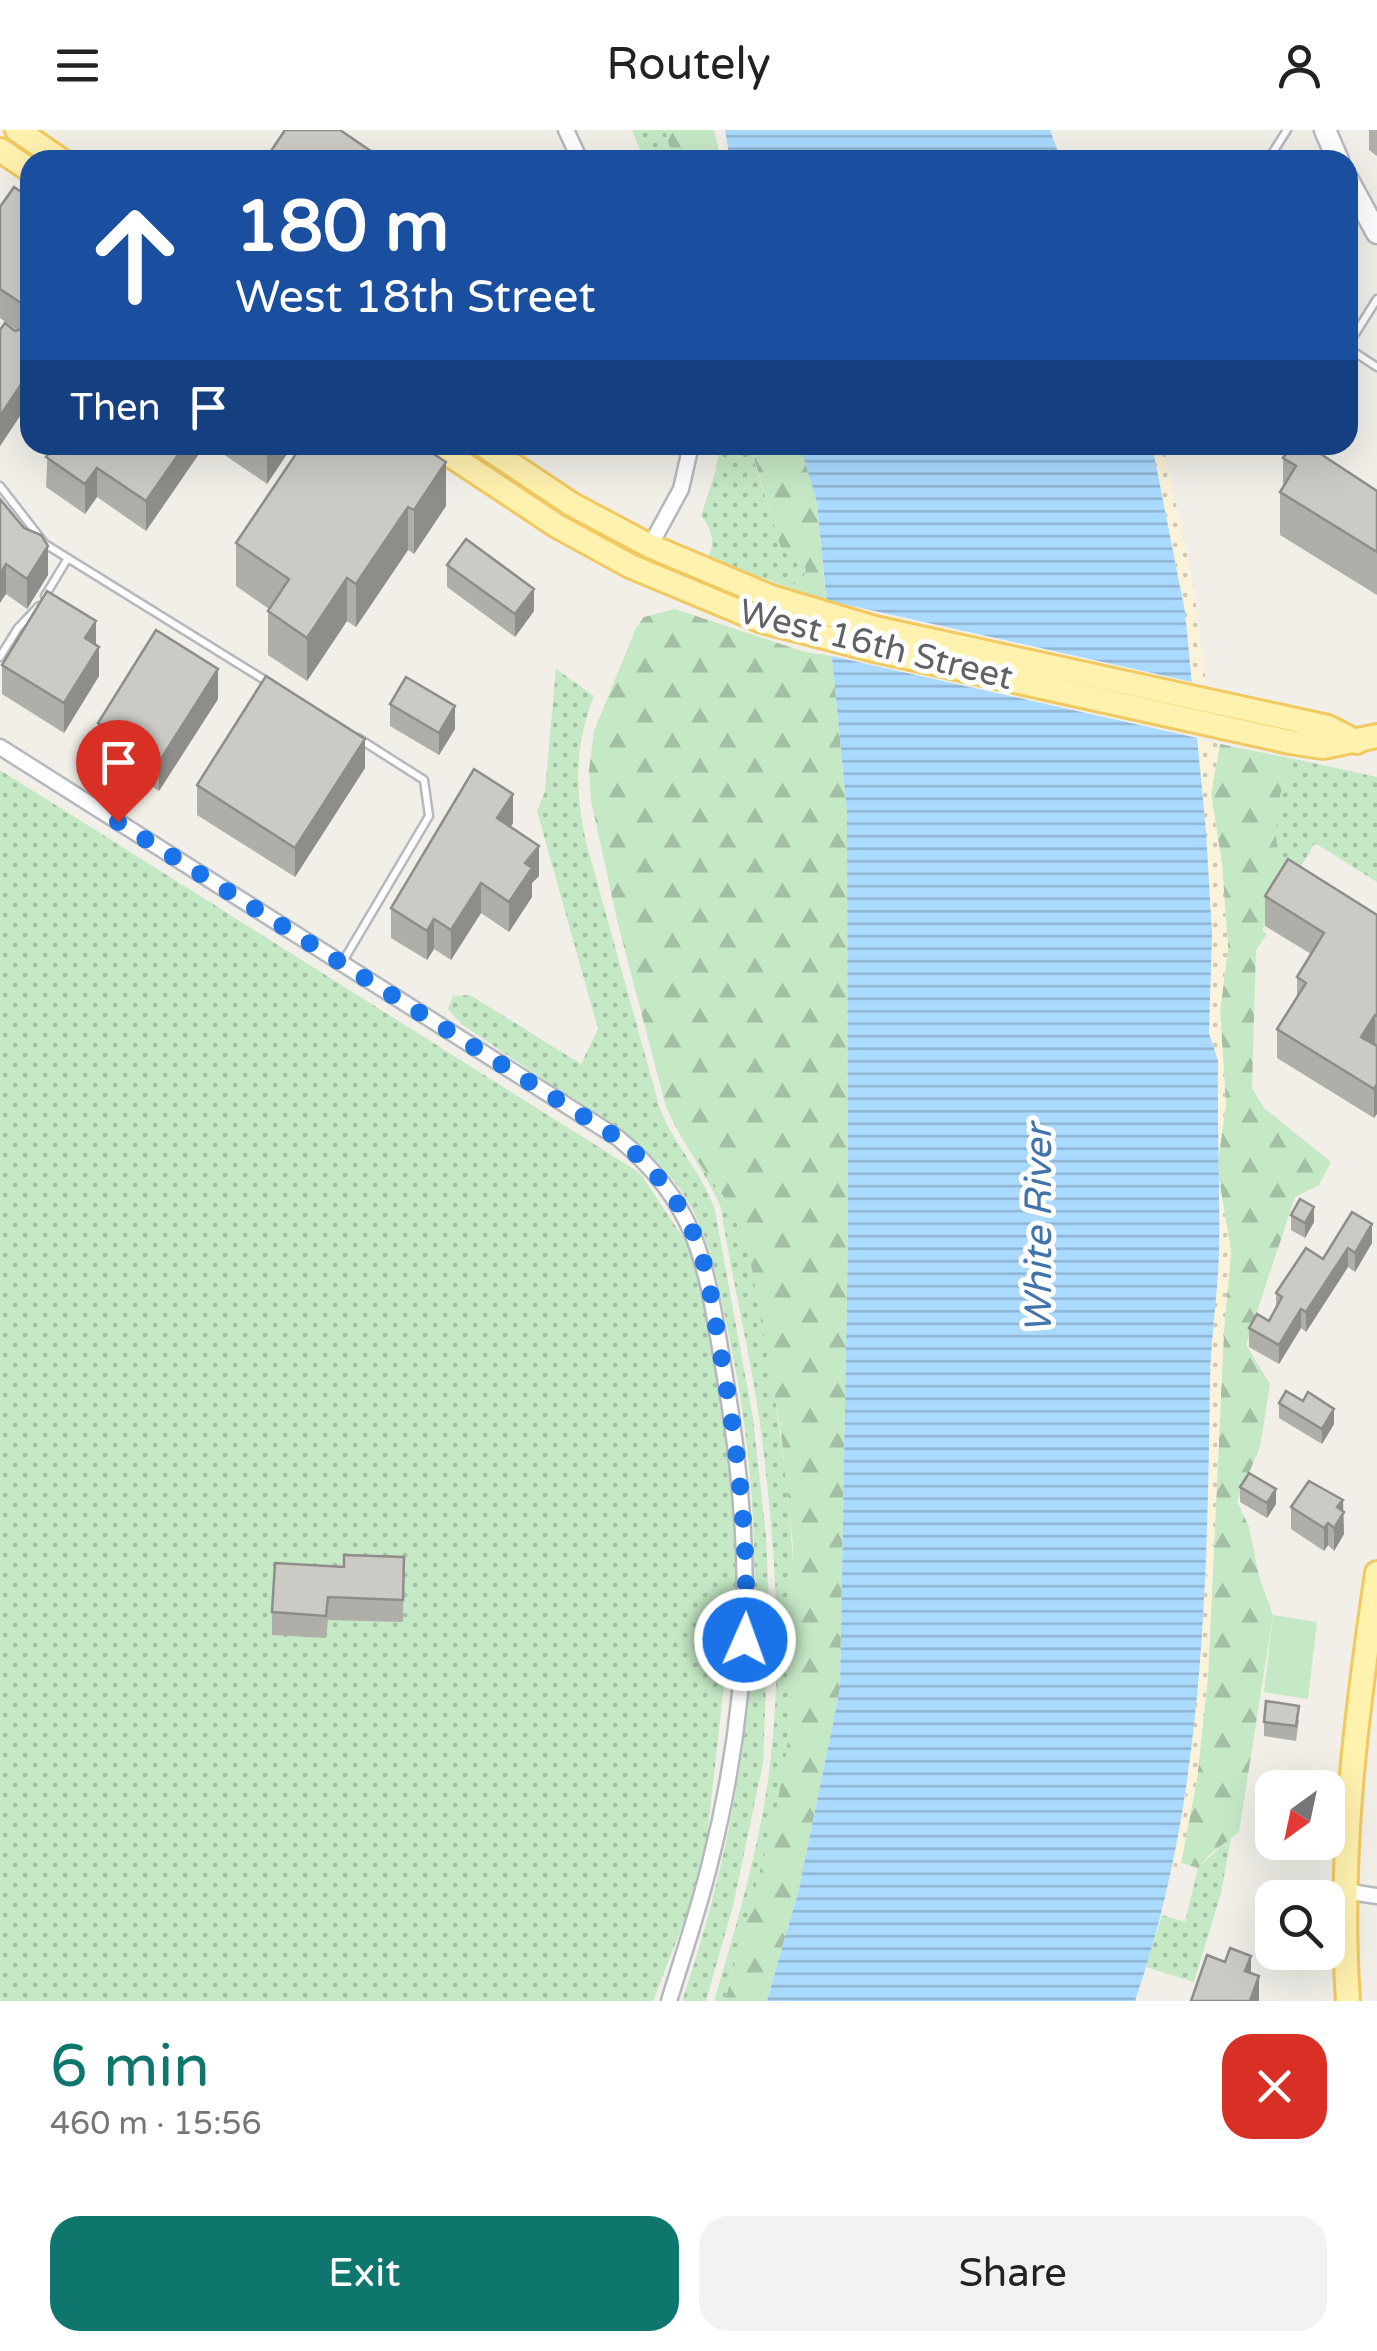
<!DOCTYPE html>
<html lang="en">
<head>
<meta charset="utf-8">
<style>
	:root { --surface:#fff; --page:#f2f2f2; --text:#222; --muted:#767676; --accent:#0f766e }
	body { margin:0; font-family:"Varela Round",sans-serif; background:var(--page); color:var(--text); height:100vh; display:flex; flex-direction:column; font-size:38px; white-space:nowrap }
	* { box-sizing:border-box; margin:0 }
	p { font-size:32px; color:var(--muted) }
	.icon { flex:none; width:55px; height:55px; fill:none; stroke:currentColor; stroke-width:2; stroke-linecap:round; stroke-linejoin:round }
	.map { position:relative; height:1871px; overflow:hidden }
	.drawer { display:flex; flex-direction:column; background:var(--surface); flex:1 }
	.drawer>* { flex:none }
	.guide { position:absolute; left:20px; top:20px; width:1338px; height:305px; border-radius:30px; box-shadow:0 10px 40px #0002; background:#1a4fa0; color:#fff; overflow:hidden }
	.needle { width:65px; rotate:213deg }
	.fabs { position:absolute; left:1255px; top:1640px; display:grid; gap:20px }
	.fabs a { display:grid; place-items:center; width:90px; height:90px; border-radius:20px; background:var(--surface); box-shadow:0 10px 40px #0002; font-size:50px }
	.pin { position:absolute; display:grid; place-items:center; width:85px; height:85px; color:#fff; margin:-102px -42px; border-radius:50% 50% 50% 0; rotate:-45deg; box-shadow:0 0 10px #0007 }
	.pin .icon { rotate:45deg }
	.me { position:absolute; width:110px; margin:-55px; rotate:2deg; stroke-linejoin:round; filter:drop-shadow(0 0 8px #0008) }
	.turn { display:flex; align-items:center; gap:35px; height:210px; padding:0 50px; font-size:45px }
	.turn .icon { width:130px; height:130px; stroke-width:2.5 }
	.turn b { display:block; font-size:70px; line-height:85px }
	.then { display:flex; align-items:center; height:95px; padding:0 50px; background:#0003; gap:20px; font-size:38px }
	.round { display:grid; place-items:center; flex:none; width:105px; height:105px; border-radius:30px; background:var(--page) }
	.headline { display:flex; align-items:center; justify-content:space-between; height:170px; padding:0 50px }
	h1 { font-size:60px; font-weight:600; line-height:75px; color:var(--accent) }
	.primary-button { display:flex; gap:20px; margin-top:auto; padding:20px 50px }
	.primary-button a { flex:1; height:115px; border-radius:30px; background:var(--accent); color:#fff; font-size:40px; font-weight:600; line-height:115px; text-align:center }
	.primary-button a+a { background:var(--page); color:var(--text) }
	header { display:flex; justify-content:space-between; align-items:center; height:130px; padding:0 50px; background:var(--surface); font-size:45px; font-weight:600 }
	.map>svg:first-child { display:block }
	.grass { fill:url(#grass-dots) }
	.forest { fill:url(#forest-firs) }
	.sand { fill:url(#sand-dots) }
	.pitch { fill:#c5e8c5 }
	.water { fill:url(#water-rules) }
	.pier { fill:#f1efe8 }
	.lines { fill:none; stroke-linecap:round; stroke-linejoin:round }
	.service-casing { stroke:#b5b8bc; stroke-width:11 }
	.minor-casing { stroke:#b5b8bc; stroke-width:19 }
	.secondary-casing { stroke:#b6babf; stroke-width:25 }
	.primary-casing { stroke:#f2c960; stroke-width:28 }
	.service { stroke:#fff; stroke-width:6 }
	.minor { stroke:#fff; stroke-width:14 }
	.secondary { stroke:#fff; stroke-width:20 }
	.primary { stroke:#fff2af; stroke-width:22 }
	.wall { fill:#afaea9 }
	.shaded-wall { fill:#8f8d8a }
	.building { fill:#cccac5; stroke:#8f8d8a; stroke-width:2.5 }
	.route { stroke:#1a73e8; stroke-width:18; stroke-dasharray:0 32.4 }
	.labels { text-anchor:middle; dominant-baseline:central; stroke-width:10; stroke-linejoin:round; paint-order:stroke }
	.street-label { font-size:35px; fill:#5f6368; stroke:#fff }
	.water-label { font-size:38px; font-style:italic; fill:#4174aa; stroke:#fff }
</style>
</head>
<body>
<header><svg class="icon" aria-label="menu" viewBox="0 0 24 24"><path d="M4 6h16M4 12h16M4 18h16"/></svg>Routely<svg class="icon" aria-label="person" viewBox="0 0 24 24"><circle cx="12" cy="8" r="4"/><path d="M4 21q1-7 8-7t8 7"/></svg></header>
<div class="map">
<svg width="1377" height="1871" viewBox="0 0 1377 1871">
	<defs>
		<pattern id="grass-dots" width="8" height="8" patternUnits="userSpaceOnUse" patternTransform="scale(2.5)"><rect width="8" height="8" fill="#c5e8c5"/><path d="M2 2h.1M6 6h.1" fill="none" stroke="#a3c0a4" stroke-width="1.8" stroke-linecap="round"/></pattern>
		<pattern id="forest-firs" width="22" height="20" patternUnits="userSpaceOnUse" patternTransform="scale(2.5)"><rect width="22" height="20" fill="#c5e8c5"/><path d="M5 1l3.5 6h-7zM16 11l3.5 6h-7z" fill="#a3c0a4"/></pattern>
		<pattern id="sand-dots" width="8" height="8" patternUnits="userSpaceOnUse" patternTransform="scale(2.5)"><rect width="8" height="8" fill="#fbf3d9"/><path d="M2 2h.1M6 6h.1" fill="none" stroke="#cec8b4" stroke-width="1.8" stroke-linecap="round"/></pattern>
		<pattern id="water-rules" width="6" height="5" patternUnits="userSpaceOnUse" patternTransform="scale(2.5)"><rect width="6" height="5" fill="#aadaff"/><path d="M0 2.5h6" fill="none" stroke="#8eb4d2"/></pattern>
	</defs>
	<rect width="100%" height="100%" fill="#f1efe8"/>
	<path class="grass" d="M632 0H665L673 30H644Z
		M720 315H749L782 420 806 438 804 447 789 458 707 427C717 415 711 397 701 386L716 340Z
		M556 539 594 566C574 616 575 660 586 712L660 979C674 1016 704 1044 715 1081L753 1288 766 1406 769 1480 763 1633 733 1776 706 1871H682C755 1656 777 1430 729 1206 718 1153 709 1095 674 1051 646 1014 606 991 568 966 532 942 497 918 461 894L448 879 453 866 470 865 581 934 598 899 537 681 545 661Z
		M1295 629 1377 647V752L1315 713 1288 758C1271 714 1271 671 1295 629Z
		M0 640 640 1043 694 1124 719 1255 739 1421 703 1743 653 1871H0Z
		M666 977C691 1024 728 1065 747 1115 758 1144 762 1201 769 1234 795 1377 807 1537 777 1680 763 1744 741 1808 725 1871H714C736 1797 759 1720 769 1643 783 1535 776 1424 763 1317 754 1237 733 1158 721 1078 706 1042 682 1013 666 977Z
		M1231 1707 1221 1763 1194 1852 1146 1837 1162 1785 1185 1792 1198 1738Z"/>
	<path class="forest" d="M665 0H714L721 30H673Z
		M750 315H800L817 373 826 470 789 458 804 447 806 438 782 421Z
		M675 479 805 522 832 526 847 681 848 1108 840 1559 799 1759 767 1871H725L776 1681 790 1600 793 1415 781 1302 748 1117 723 1066 685 1013 666 977 617 790 591 670 589 640 594 601 636 498 644 487Z
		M1220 614 1295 629C1271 671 1271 714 1288 758L1262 800 1267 804 1256 820 1252 958 1264 978 1331 1032 1319 1055 1295 1067 1246 1215 1270 1254 1260 1317 1237 1371 1249 1397 1259 1446 1273 1485 1239 1702 1210 1724 1198 1738 1181 1733 1197 1649 1208 1546 1224 1199 1231 1121 1217 1038 1226 974 1220 882 1228 817 1222 735 1211 663Z"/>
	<path class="sand" d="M1152 315H1163L1193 452 1206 554 1192 551 1185 482Z
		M1197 609 1220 614 1211 664 1222 735 1228 817 1220 882 1226 974 1217 1038 1231 1121 1224 1199 1208 1546 1197 1649 1181 1733 1172 1743 1184 1683 1207 1434 1211 1224 1219 1122 1218 931 1209 903 1212 803Z"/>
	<path class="pitch" d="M1273 1485 1317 1492 1308 1569 1264 1562Z"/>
	<path class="water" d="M725 0H1050L1061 30H730Z
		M800 315H1152L1185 482 1206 701 1212 803 1209 903 1218 931C1217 994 1220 1057 1219 1120 1218 1163 1211 1206 1210 1249 1207 1458 1204 1671 1135 1871H767L799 1759 840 1559 848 1108 847 681 817 373Z"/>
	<path class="pier" d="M821 469 1197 553 1202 609 827 525Z"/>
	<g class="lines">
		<g class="service-casing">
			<path id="service" d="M1268 30 1287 0
				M1348 215 1377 169
				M1348 218 1377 237
				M0 356 45 414 271 554
				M45 466 68 428
				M0 527 18 498 39 476
				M342 833 429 686 424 650 358 608"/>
		</g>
		<g class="minor-casing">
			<path id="minor" d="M566 0 580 30
				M650 416 681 359 691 315
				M0 617 618 1008C700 1076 706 1137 723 1235 754 1410 754 1559 710 1733 699 1779 683 1825 669 1871
				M1344 1761 1377 1766"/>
		</g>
		<g class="secondary-casing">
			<path id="secondary" d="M1325 0 1338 30
				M1348 50 1377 103"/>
		</g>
		<g class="primary-casing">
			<path id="primary" d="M17 0 61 30
				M0 20 30 40
				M435 315 557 396 630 436 762 491 870 519 1290 612 1323 617 1377 606
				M483 315 571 374 650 416 771 467 875 498 1328 597 1357 612
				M1348 1871C1338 1726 1356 1586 1377 1443"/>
		</g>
		<use href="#service" class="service"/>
		<use href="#minor" class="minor"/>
		<use href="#secondary" class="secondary"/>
		<use href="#primary" class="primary"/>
	</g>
	<path class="wall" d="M1369 0H1377V26L1369 20Z
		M30 68V271L0 316V200H17L0 188V77Z
		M48 315H205L146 401 97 367 85 384 46 357Z
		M210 315H293L267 354Z
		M302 315 446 376 414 424 408 420 356 497 347 491 307 551 268 525V481L269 479 236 456V413Z
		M1283 328 1377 361V465L1280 405V362L1283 356Z
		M0 369 48 445 27 479 6 464Z
		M447 435 534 481 515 507 447 457Z
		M96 515 99 546 64 603 2 564V535Z
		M218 569 159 661 98 622V593Z
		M390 574 455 599 439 625 390 596Z
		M365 638 295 747 197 685V655Z
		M513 693 510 697 539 746 532 753V767L509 802 481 783 451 830 434 819 427 830 391 808V778Z
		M1265 766 1377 785V916L1374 988 1277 928V899L1297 867V847L1311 824 1265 796Z
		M1352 1082 1372 1113 1355 1142 1348 1137 1306 1202 1301 1198 1279 1234 1249 1217V1198L1269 1191 1276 1177V1163L1323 1129Z
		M1291 1085 1314 1092 1305 1108 1291 1100Z
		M1279 1273 1334 1294 1322 1314 1279 1288Z
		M1240 1357 1276 1374 1267 1388 1240 1372Z
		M1291 1377 1343 1381 1344 1404 1334 1421 1328 1415 1324 1421 1291 1399Z
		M404 1427 403 1492 328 1490 326 1508 272 1505V1482L344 1437Z
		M1299 1590 1296 1611 1264 1606V1592Z"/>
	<path class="shaded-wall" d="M30 241V271L0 316V286Z
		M185 315H205L146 401V371Z
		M274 315H293L267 354V324Z
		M446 332V376L414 424V380Z
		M97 338V367L85 384V354Z
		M408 377V420L356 497V454Z
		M48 416V445L27 479V449Z
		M6 434V464L0 473V444Z
		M347 448V491L307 551V508Z
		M534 459V481L515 507V484Z
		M96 491V520L85 508Z
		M99 517V546L64 603V573Z
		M218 539V569L159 661V632Z
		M455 576V599L439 625V603Z
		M365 609V638L295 747V718Z
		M513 664V693L497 718V688Z
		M539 716V746L532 753V767L509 802V772L525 733Z
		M481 753V783L451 830V800Z
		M434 789V819L427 830V801Z
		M1375 885V914L1361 907Z
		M1377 954V984L1374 988V959Z
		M1314 1077V1092L1305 1108V1093Z
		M1372 1094V1113L1355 1142V1123Z
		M1348 1118V1137L1306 1202V1182Z
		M1301 1179V1198L1279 1234V1215Z
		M1334 1279V1294L1322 1314V1299Z
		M1276 1359V1374L1267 1388V1373Z
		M1343 1370 1344 1404 1334 1421V1398L1337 1377Z
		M1328 1393V1415L1324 1421V1398Z
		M1251 1826V1856L1245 1841Z
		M1259 1846V1871H1250Z"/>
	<path class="building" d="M285 0H340L384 30H265Z
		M14 57 30 68V179L0 159V77Z
		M5 193 15 201 30 197V241L0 286V200Z
		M55 315H185L146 371 97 338 85 354 46 327Z
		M254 315H274L267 324Z
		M302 315H420L446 332 414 380 408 377 356 454 347 448 307 508 268 481 289 449 236 413Z
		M1292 315H1307L1377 361V422L1280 362 1296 336 1283 328Z
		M0 369 24 398 41 405 48 416 27 449 6 434 0 444Z
		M466 409 534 459 515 484 447 435Z
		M47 461 96 491 85 508 99 517 64 573 2 535Z
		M156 500 218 539 159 632 98 593Z
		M266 546 365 609 295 718 197 655Z
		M406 547 455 576 439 603 390 574Z
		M474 639 513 664 497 688 539 716 525 733 532 738 509 772 481 753 451 800 434 789 427 801 391 778Z
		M1288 729 1377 785V886L1375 885 1361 907 1377 916V954L1374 959 1277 899 1306 853 1297 847 1324 803 1265 766Z
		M1300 1069 1314 1077 1305 1093 1291 1085Z
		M1352 1082 1372 1094 1355 1123 1348 1118 1306 1182 1301 1179 1279 1215 1249 1198 1257 1184 1269 1191 1282 1167 1276 1163 1306 1118 1323 1129Z
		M1286 1261 1303 1271 1308 1262 1334 1279 1322 1299 1279 1273Z
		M1249 1343 1276 1359 1267 1373 1240 1357Z
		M1309 1351 1343 1370 1337 1377 1344 1382 1334 1398 1328 1393 1324 1398 1291 1377Z
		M344 1425 404 1427 403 1470 328 1467 326 1486 272 1482 275 1433 344 1437Z
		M1266 1571 1299 1576 1296 1596 1264 1592Z
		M1230 1818 1251 1826 1245 1841 1259 1846 1250 1871H1191L1207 1825 1225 1832Z"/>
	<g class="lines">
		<path class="route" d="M118 692 618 1008C648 1033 673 1061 690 1096 708 1132 712 1174 719 1214 737 1313 750 1410 745 1510"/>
	</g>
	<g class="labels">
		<g class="street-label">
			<text transform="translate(876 515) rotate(14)">West 16th Street</text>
		</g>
		<g class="water-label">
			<text transform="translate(1039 1099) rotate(-90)">White River</text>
		</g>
	</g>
</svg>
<div class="fabs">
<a><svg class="needle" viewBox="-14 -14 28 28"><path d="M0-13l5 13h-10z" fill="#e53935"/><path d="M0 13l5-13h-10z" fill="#767676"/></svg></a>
<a><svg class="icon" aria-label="search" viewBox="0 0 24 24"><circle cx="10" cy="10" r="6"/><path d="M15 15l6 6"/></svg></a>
</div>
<div class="pin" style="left:118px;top:692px;background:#d93025"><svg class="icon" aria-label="arrive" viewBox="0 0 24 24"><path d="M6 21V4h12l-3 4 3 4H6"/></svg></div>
<svg class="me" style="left:745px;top:1510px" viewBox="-20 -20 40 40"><circle r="17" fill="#1a73e8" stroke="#fff" stroke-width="3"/><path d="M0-11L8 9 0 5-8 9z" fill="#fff"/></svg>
<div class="guide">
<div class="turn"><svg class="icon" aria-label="ahead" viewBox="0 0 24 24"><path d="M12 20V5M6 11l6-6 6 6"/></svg><div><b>180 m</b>West 18th Street</div></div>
<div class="then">Then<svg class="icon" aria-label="arrive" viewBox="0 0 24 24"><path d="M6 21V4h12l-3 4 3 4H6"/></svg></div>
</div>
</div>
<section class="drawer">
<div class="headline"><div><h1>6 min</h1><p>460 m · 15:56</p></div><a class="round" style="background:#d93025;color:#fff"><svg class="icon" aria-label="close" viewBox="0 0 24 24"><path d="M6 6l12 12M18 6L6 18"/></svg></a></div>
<div class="primary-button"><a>Exit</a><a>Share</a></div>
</section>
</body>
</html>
